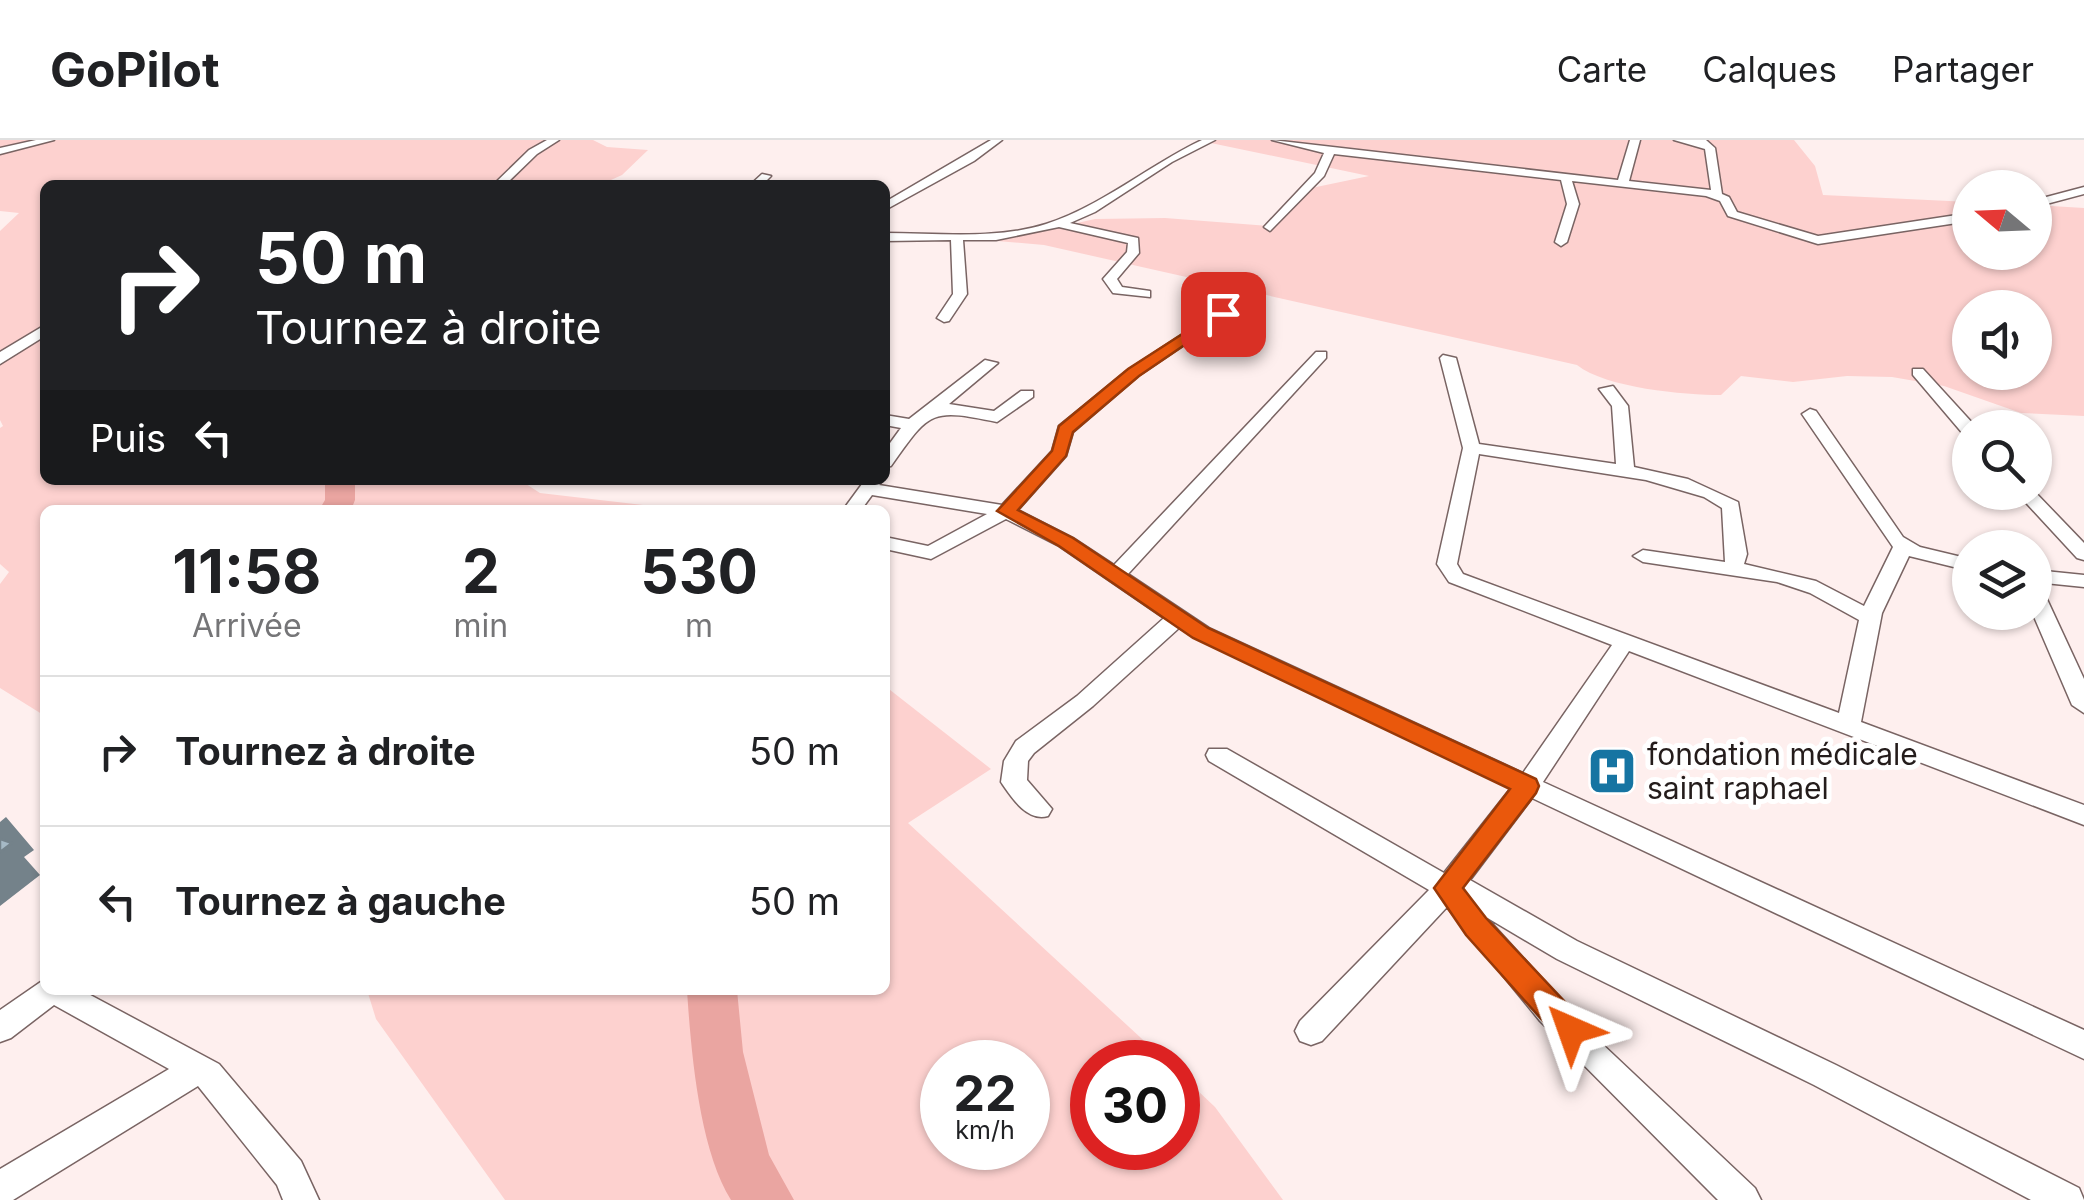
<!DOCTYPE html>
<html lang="fr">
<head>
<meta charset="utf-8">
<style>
	:root { --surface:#fff; --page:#f6f6f6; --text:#202124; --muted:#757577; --line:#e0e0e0 }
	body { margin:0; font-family:Inter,sans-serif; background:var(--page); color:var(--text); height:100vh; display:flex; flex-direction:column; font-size:38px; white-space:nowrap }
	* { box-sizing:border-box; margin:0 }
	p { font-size:32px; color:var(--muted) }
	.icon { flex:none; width:55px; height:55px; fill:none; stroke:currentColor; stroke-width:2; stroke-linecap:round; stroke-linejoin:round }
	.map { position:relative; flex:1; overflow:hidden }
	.sheet { position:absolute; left:40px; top:365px; width:850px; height:490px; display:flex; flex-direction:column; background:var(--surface); border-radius:15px; box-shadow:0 2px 8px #0004 }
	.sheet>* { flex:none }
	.top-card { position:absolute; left:40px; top:40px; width:850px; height:305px; border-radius:15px; box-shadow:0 2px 8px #0004; background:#202124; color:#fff; overflow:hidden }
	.needle { width:65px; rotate:289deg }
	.buttons { position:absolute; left:1952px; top:30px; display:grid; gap:20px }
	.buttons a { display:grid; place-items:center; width:100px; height:100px; border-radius:50%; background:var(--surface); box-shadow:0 2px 8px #0004; font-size:50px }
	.speed { position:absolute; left:920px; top:900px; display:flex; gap:20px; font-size:50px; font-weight:700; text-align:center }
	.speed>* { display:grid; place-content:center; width:130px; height:130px; border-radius:50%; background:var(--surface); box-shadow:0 2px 8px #0004; line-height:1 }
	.speed small { font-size:25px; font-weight:400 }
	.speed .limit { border:15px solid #d22; background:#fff; color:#111 }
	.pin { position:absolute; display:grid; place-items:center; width:85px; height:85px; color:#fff; margin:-42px; border-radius:20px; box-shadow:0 5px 15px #0006 }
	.me { position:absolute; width:110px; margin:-55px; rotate:317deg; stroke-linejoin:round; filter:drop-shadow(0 0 8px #0008) }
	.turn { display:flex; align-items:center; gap:35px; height:210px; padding:0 50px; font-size:45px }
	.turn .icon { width:130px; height:130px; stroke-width:2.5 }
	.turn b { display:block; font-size:70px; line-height:85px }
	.then { display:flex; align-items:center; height:95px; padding:0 50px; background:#0003; gap:20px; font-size:38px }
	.eta { display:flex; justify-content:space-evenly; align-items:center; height:170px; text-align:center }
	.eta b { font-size:60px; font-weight:700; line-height:70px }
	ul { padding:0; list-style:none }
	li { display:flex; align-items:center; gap:30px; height:150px; padding:0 50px; border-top:2px solid var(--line) }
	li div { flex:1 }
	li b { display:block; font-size:38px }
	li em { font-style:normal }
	header { display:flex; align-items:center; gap:60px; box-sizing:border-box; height:140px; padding:0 50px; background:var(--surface); border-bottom:2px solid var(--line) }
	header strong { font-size:48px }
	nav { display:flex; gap:55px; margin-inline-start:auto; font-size:35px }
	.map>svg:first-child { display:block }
	.green { fill:#fdd1cf; fill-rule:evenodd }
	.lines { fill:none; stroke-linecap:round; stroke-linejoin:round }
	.river { fill:#eaa5a1; fill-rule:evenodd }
	.minor-casing { stroke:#796463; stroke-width:3 }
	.minor { fill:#fff; fill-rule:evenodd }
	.shaded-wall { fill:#74828a }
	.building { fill:#a6b9c5; stroke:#74828a; stroke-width:2.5 }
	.route { fill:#ea580c; stroke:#983908; stroke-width:2.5 }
	.labels { text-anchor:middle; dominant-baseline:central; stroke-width:10; stroke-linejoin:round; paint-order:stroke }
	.poi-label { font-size:30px; fill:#241c1b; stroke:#fff; text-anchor:start }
</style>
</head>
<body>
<header>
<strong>GoPilot</strong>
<nav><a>Carte</a><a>Calques</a><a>Partager</a></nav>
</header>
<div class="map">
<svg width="2084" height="1060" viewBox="0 0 2084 1060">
	<rect width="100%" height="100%" fill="#feefee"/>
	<path class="green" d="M0 0H593L607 7 648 10 622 35 600 45H449L394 41 384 45H45V340H520L540 353 686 370H45V576L0 548V444L9 432 0 424V288L3 286 0 280V91L19 73 0 71Z
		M1210 0H1794L1815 26 1823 55 1970 62V112H2035V65L2084 68V276L2021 273 1944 246 1892 237 1847 236 1793 242 1741 236 1721 255C1684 255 1606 248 1577 225L1044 105 997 101 1095 79 1165 78 1269 86 1302 50 1369 36 1206 2ZM1970 168H2035V232H1970Z
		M885 546 991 629 908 683 1167 922H1092V1008H1178V932L1215 967 1283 1060H505L376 879 367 850H885ZM942 922H1028V1008H942Z"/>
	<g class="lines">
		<path class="river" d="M325 340H355V360L351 370H319L325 360Z
			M687 850H737L743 912 769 1015 794 1060H731C699 1009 691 911 687 850Z"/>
		<g class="minor-casing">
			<path id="minor" d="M36 0H54L0 14V8Z
				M547 0H559L537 14 505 45H493L529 10Z
				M991 0H1002L974 21 885 70V62Z
				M1202 0H1215L1172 22 1095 72 1070 83 1138 98 1139 113 1117 139 1122 147 1150 151V157L1113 153 1103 139 1127 112 1128 103 1059 87 996 100H963L967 154 949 181 944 182 937 178 953 154 951 100 885 101V93C937 93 996 100 1046 84 1102 66 1149 25 1202 0Z
				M1272 0 1618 40 1630 0H1640L1629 41 1711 50 1705 9 1674 0H1706L1715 8 1722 54 1729 57 1737 72 1818 96 1970 73V81L1818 104 1728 76 1720 61 1706 56 1572 41 1579 64 1567 102 1561 106 1555 102 1567 64 1561 40 1334 14 1324 36 1270 91 1264 87 1315 33 1324 13Z
				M762 34 771 36 762 45H750Z
				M2084 47V54L2035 67V60Z
				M1218 171 1230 174 1138 236 1073 292 1066 316 1018 370 1073 398 1114 425 1316 212H1326V218L1128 434 1209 488 1523 633 1612 505 1449 442 1437 424 1463 308 1440 218 1443 215 1456 218 1479 304 1616 324 1612 266 1599 249 1613 246 1628 266 1634 327 1688 339 1738 362 1747 414 1744 424 1816 441 1864 466 1893 407 1802 274 1810 269 1816 271 1903 397 1920 407 1970 419V431L1909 416 1882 473 1861 582 2084 665V685L1629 511 1543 642 2084 890V919L1532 658 1470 740 1577 801 1836 925 2079 1048 2084 1060H2031L1814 945 1557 819 1486 777 1599 901 1755 1048 1761 1060H1718L1540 881 1447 767 1322 901 1311 905 1300 901 1295 891 1300 881 1429 750 1209 621 1206 615 1209 609H1227L1444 733 1511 648 1179 488 1093 566 1034 613 1028 621 1027 640 1052 669 1048 676C1027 682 1012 658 1001 642L1004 621 1016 601 1077 556 1164 478 1059 406 1006 379 931 419 885 409V397L928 406 987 374 872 355 861 370H843L865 340H883L879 345 1002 365 1052 311 1059 286 1128 230ZM1479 314 1646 340 1704 357 1722 368 1725 422 1643 410 1633 416 1643 422 1777 442 1810 453 1859 480 1839 573 1463 434 1457 424Z
				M45 185V196L0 224V212Z
				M985 220 998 223 949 264 994 271 1021 251H1033V257L997 282C930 268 930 271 891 326L885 327V310L901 288 885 285V275L909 279Z
				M1913 229H1923L1976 287 1970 288V296L1964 295 1913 235Z
				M2016 352H2035L2084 403V420L2077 418Z
				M2035 430 2084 435V447L2035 442Z
				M2035 449 2045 455 2084 539V573L2072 565 2032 472Z
				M45 839V850H81L219 924 301 1021 319 1060H283L277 1045 198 946 13 1060H0V1029L169 929 54 865 11 898 0 902V870Z"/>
		</g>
		<use href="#minor" class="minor"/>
	</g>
	<path class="shaded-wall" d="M6 677 34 710 24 717 40 735 0 766V682Z"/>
	<path class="building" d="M0 699 12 703 0 712Z"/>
	<path class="route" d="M1218 171 1230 174 1139 236 1073 292 1066 316 1018 370 1073 398 1208 488 1536 639 1539 646 1536 653 1463 748 1486 778 1582 880 1586 890 1582 900 1571 904 1560 900 1466 795 1434 748 1510 649 1193 498 1059 406 997 371 1052 311 1059 286 1128 229Z"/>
	<defs>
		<g id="hospital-square" transform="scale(2.5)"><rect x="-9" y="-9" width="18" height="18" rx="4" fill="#1674a2" stroke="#fff"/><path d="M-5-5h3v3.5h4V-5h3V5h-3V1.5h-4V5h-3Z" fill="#fff"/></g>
	</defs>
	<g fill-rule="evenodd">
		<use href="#hospital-square" x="1612" y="631"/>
	</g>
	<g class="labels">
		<g class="poi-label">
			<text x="1647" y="614">fondation médicale<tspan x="1647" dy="34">saint raphael</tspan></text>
		</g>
	</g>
</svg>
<div class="buttons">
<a><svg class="needle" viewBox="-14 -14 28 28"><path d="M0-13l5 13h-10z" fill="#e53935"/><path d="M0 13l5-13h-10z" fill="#757577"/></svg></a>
<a><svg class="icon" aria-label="sound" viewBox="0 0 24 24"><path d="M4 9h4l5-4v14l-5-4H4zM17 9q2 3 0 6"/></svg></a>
<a><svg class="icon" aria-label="search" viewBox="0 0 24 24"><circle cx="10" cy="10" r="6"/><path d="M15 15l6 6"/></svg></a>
<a><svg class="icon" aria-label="layers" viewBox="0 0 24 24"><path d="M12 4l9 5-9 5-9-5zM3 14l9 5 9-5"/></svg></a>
</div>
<div class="speed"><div>22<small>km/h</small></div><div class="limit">30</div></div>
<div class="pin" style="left:1223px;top:174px;background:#d93025"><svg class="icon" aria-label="arrive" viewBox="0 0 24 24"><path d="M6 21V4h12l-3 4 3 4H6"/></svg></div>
<svg class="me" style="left:1571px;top:890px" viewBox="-20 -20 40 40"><path d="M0-17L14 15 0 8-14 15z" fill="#ea580c" stroke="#fff" stroke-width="4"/></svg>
<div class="top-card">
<div class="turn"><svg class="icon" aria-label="right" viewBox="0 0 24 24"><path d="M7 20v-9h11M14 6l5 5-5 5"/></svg><div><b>50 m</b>Tournez à droite</div></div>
<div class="then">Puis<svg class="icon" aria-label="left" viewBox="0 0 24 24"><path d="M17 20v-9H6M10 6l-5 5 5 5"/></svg></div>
</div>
<section class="sheet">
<div class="eta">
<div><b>11:58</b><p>Arrivée</p></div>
<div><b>2</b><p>min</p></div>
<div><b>530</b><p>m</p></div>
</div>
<ul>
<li><svg class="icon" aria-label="right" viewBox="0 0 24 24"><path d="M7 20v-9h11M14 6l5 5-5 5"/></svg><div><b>Tournez à droite</b></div><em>50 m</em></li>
<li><svg class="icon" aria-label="left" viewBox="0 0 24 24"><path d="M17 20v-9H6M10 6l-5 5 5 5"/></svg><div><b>Tournez à gauche</b></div><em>50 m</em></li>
</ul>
</section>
</div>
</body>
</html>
